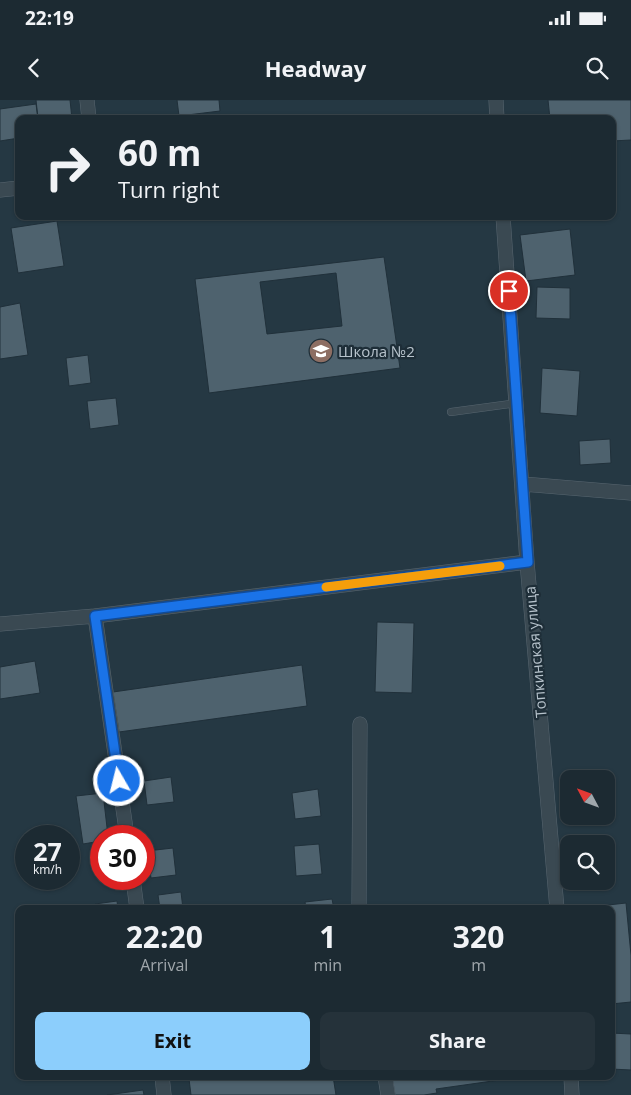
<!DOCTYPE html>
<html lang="en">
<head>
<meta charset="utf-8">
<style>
	:root { --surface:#1c2a32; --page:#25323a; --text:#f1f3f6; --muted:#a0a7ac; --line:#3a464d; --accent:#8ccefc }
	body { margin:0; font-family:"Open Sans",sans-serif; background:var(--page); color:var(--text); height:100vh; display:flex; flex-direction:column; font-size:19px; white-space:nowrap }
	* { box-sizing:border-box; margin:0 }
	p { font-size:16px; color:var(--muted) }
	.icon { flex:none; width:28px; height:28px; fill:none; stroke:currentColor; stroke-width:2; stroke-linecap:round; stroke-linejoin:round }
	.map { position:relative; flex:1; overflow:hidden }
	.sheet { position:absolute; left:15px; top:805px; width:600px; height:175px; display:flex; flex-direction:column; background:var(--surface); border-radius:10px; box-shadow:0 1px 4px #0004,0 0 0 1px var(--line) }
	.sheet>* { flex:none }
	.hud { position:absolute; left:15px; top:15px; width:601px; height:105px; border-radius:10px; box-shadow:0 1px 4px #0004,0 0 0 1px var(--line); background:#1c2a32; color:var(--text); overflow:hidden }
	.needle { width:32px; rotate:311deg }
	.buttons { position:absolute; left:560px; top:670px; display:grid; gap:10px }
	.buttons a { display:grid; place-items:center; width:55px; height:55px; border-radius:10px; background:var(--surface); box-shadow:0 1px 4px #0004,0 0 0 1px var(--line); font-size:25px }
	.speed { position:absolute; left:15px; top:725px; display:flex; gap:10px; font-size:25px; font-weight:700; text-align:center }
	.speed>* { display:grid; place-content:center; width:65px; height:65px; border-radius:50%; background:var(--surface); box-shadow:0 1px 4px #0004,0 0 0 1px var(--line); line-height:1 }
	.speed small { font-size:12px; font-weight:400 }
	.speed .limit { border:8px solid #d22; background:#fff; color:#111 }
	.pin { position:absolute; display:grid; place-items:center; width:42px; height:42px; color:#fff; margin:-21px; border:2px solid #fff; border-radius:50%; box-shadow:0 1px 5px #0007 }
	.me { position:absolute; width:55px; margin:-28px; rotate:352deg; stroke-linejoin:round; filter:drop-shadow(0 0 4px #0008) }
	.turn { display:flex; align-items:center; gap:18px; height:105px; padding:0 20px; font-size:22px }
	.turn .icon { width:65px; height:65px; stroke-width:2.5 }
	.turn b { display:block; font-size:35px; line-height:42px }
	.eta { display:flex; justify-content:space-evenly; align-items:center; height:85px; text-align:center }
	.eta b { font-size:30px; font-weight:700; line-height:35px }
	.action { display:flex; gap:10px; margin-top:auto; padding:10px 20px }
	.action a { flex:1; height:58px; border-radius:10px; background:var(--accent); color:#111; font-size:20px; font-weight:700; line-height:58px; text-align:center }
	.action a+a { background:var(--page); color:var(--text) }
	.status { display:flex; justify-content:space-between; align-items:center; height:35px; padding:0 25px; background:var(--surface); direction:ltr }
	.status svg { height:14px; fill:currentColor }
	header { display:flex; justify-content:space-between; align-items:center; height:65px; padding:0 20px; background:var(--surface); font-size:22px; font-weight:700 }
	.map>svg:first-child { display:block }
	.building { fill:#4e626e; stroke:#20303a; fill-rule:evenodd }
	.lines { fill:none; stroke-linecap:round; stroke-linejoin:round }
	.lane-casing { stroke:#586670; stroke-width:8 }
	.street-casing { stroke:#586670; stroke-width:15 }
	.lane { stroke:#3a4952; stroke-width:7 }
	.street { stroke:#3a4952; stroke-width:14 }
	.route-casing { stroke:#114b97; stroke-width:12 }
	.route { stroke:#1a73e8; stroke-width:9 }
	.slow { stroke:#f59e0b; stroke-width:9 }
	.labels { text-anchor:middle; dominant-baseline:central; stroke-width:4.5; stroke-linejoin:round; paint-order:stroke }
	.poi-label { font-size:15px; fill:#b7c3cc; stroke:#1e2e38; text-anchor:start }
	.street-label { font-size:15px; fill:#b7c3cc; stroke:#1e2e38 }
</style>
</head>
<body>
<div class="status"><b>22:19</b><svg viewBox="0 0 49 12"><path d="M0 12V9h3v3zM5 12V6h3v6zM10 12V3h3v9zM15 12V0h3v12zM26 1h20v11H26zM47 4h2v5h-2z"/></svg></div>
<header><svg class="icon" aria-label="back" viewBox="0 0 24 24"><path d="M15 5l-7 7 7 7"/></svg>Headway<svg class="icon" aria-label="search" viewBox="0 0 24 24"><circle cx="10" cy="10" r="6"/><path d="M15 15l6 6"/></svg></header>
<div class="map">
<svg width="631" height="995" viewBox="0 0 631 995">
	<rect width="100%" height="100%" fill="#253843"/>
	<path class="building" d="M36 0H70L72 19H38Z
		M177 0H219L220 11 179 16Z
		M548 0H631V40L612 41V19H550Z
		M36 4 38 19H19V38L0 41V9Z
		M57 121 64 166 18 173 11 128Z
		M570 129 575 175 526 181 520 135Z
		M384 157 400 268 209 293 195 179ZM336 173 342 226 267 234 260 182Z
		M537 187 570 188V219L536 218Z
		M20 203 28 255 0 259V207Z
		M88 255 91 283 69 286 66 258Z
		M542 268 580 271 577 316 540 313Z
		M116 298 119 325 90 329 87 301Z
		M610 339 611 363 580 365 579 341Z
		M377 522 414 523 412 593 375 592Z
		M35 561 40 593 0 599V567Z
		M302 565 307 606 119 632 113 592Z
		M171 677 174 702 147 705 144 681Z
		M318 689 321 716 295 719 292 693Z
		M103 693 108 736H101V741L83 744 76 696Z
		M319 744 322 774 296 776 294 746Z
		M173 748 176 775 151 778 147 751Z
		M181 792 183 809H160L158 795Z
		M332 799 334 809H306L305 802Z
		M117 801 118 809H95V804Z
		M626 803 631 855V902L611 904V809H590V807Z
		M611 933 631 934V970L611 969Z
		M207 976H333L336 995H191L189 979Z
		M392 976H528L436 989 437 993 424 995H395Z
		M143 990 144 995H107Z"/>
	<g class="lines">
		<g class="lane-casing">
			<path id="lane" d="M451 312 517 303"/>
		</g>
		<g class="street-casing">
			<path id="street" d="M87 0 89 19
				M496 0 497 19
				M0 90 19 88
				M503 116 527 462 557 809
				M523 384 631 393
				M95 516 127 736
				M0 524 95 516 527 462
				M133 779 137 809
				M359 809 360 624
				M162 976 164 995
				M385 976 388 995
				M571 976 572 995"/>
		</g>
		<use href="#lane" class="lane"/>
		<use href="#street" class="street"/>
	</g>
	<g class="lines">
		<g class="route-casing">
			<path id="route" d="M119 681 95 516 528 462 509 191"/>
		</g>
		<use href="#route" class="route"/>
		<path class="slow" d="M326 487 500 466"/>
	</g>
	<defs>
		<g id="school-disc" transform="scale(1.25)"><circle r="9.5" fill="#8d6e63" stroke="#1e2e38"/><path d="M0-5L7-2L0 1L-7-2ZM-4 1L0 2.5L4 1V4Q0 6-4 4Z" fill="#fff"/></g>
	</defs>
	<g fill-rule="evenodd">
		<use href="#school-disc" x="321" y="251"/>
	</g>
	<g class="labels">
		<g class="poi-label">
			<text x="338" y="251">Школа №2</text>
		</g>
		<g class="street-label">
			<text transform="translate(535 552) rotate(-95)">Топкинская улица</text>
		</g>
	</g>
</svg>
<div class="buttons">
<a><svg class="needle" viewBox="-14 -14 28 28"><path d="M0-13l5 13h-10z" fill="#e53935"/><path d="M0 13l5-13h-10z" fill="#a0a7ac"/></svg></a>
<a><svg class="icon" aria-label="search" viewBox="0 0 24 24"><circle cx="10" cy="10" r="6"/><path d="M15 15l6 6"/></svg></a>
</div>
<div class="speed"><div>27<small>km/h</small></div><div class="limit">30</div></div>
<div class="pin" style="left:509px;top:191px;background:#d93025"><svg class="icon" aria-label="arrive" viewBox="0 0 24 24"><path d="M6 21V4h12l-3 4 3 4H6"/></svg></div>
<svg class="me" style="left:119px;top:681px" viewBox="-20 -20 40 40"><circle r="17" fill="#1a73e8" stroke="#fff" stroke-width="3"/><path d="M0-11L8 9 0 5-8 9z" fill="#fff"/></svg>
<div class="hud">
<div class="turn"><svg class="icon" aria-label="right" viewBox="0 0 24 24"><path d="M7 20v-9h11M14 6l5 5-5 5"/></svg><div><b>60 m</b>Turn right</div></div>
</div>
<section class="sheet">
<div class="eta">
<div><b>22:20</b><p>Arrival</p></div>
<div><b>1</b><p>min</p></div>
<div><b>320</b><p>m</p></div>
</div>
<div class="action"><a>Exit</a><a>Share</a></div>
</section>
</div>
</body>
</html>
